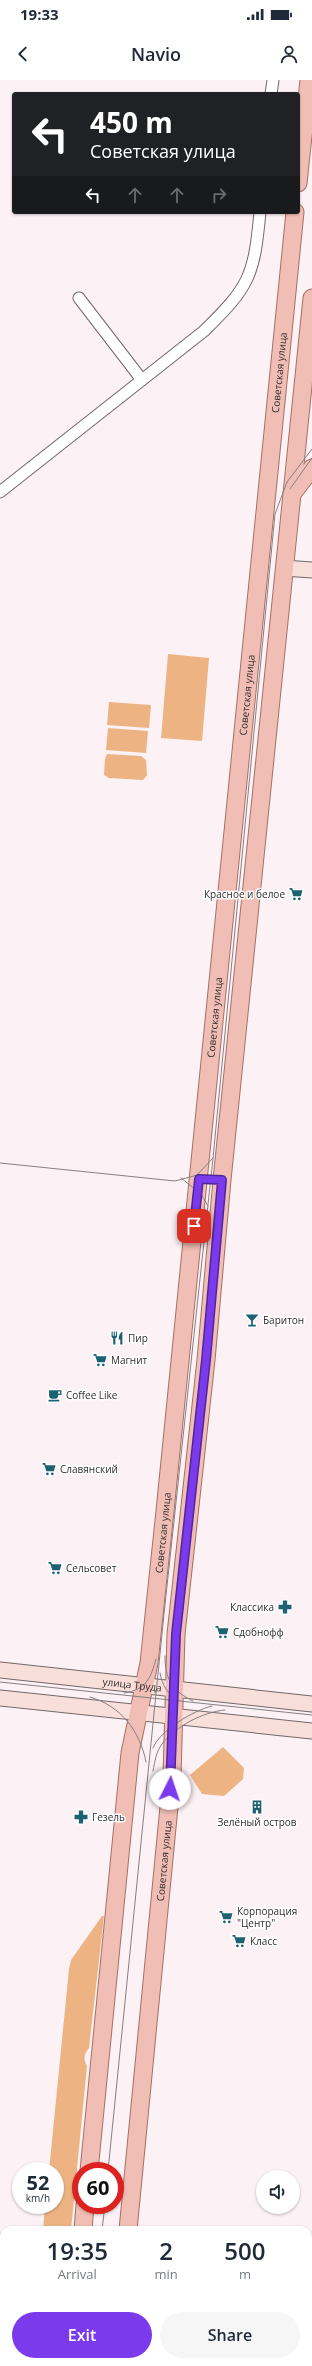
<!DOCTYPE html>
<html lang="en">
<head>
<meta charset="utf-8">
<style>
	:root { --surface:#fff; --page:#f6f6f7; --text:#1f2937; --muted:#747a83; --accent:#7c3aed }
	body { margin:0; font-family:"Open Sans",sans-serif; background:var(--page); color:var(--text); height:100vh; display:flex; flex-direction:column; font-size:15px; white-space:nowrap }
	* { box-sizing:border-box; margin:0 }
	p { font-size:13px; color:var(--muted) }
	.icon { flex:none; width:22px; height:22px; fill:none; stroke:currentColor; stroke-width:2; stroke-linecap:round; stroke-linejoin:round }
	.map { position:relative; flex:1; overflow:hidden }
	.side { position:absolute; left:0px; top:2146px; width:312px; height:140px; display:flex; flex-direction:column; background:var(--surface); border-radius:12px 12px 0 0; box-shadow:0 1px 3px #0004 }
	.side>* { flex:none }
	.top-card { position:absolute; left:12px; top:12px; width:288px; height:122px; border-radius:4px; box-shadow:0 1px 3px #0004; background:#202124; color:#fff; overflow:hidden }
	.buttons { position:absolute; left:256px; top:2090px; display:grid; gap:8px }
	.buttons a { display:grid; place-items:center; width:44px; height:44px; border-radius:50%; background:var(--surface); box-shadow:0 1px 3px #0004; font-size:20px }
	.speed { position:absolute; left:12px; top:2082px; display:flex; gap:8px; font-size:20px; font-weight:700; text-align:center }
	.speed>* { display:grid; place-content:center; width:52px; height:52px; border-radius:50%; background:var(--surface); box-shadow:0 1px 3px #0004; line-height:1 }
	.speed small { font-size:10px; font-weight:400 }
	.speed .limit { border:6px solid #d22; background:#fff; color:#111 }
	.pin { position:absolute; display:grid; place-items:center; width:34px; height:34px; color:#fff; margin:-17px; border-radius:8px; box-shadow:0 2px 6px #0006 }
	.me { position:absolute; width:44px; margin:-22px; rotate:4deg; stroke-linejoin:round; filter:drop-shadow(0 0 3px #0008) }
	.turn { display:flex; align-items:center; gap:14px; height:84px; padding:0 12px; font-size:18px }
	.turn .icon { width:52px; height:52px; stroke-width:2.5 }
	.turn b { display:block; font-size:28px; line-height:34px }
	.lanes { display:flex; align-items:center; height:38px; padding:0 12px; background:#0003; justify-content:center; gap:20px; direction:ltr }
	.lanes .off { opacity:.35 }
	.eta { display:flex; justify-content:space-evenly; align-items:center; height:68px; text-align:center }
	.eta b { font-size:24px; font-weight:600; line-height:28px }
	.cta { display:flex; gap:8px; margin-top:auto; padding:8px 12px }
	.cta a { flex:1; height:46px; border-radius:24px; background:var(--accent); color:#fff; font-size:16px; font-weight:600; line-height:46px; text-align:center }
	.cta a+a { background:var(--page); color:var(--text) }
	.status { display:flex; justify-content:space-between; align-items:center; height:28px; padding:0 20px; background:var(--surface); direction:ltr }
	.status svg { height:11px; fill:currentColor }
	header { display:flex; justify-content:space-between; align-items:center; height:52px; padding:0 12px; background:var(--surface); font-size:18px; font-weight:600 }
	.map>svg:first-child { display:block }
	.green { fill:#eeb382 }
	.lines { fill:none; stroke-linecap:round; stroke-linejoin:round }
	.street-casing { stroke:#72686a; stroke-width:13 }
	.secondary-casing { stroke:#72686a; stroke-width:17 }
	.primary-casing { stroke:#a76f65; stroke-width:19 }
	.street { stroke:#fff; stroke-width:11 }
	.secondary { stroke:#f8dfda; stroke-width:15 }
	.primary { stroke:#f1beb5; stroke-width:17 }
	.tram { stroke:#878082; stroke-width:1 }
	.route-casing { stroke:#51269a; stroke-width:10 }
	.route { stroke:#7c3aed; stroke-width:7 }
	.labels { text-anchor:middle; dominant-baseline:central; stroke-width:3; stroke-linejoin:round; paint-order:stroke }
	.street-label { font-size:10px; fill:#312d2e; stroke:#fff }
	.poi-label { font-size:10px; fill:#312d2e; stroke:#fff; text-anchor:start }
</style>
</head>
<body>
<div class="status"><b>19:33</b><svg viewBox="0 0 49 12"><path d="M0 12V9h3v3zM5 12V6h3v6zM10 12V3h3v9zM15 12V0h3v12zM26 1h20v11H26zM47 4h2v5h-2z"/></svg></div>
<header><svg class="icon" aria-label="back" viewBox="0 0 24 24"><path d="M15 5l-7 7 7 7"/></svg>Navio<svg class="icon" aria-label="person" viewBox="0 0 24 24"><circle cx="12" cy="8" r="4"/><path d="M4 21q1-7 8-7t8 7"/></svg></header>
<div class="map">
<svg width="312" height="2286" viewBox="0 0 312 2286">
	<rect width="100%" height="100%" fill="#fcf1f4"/>
	<path class="green" d="M168 574 209 578 202 661 161 658Z
		M109 622 151 625 149 648 107 645Z
		M108 648 148 651 146 673 106 670Z
		M107 674 141 676 146 680 147 695 143 700 109 698 104 695 105 679Z
		M223 1667 244 1688 243 1699 224 1716 202 1714 190 1695Z
		M102 1836H104L89 1968C84 1974 83 1979 87 1986L71 2150H43L45 2125H55V2091H49L69 1889 71 1880Z"/>
	<g class="lines">
		<g class="street-casing">
			<path id="street" d="M271 14 273 0
				M79 218 142 300
				M0 412 204 251C250 206 254 196 260 132"/>
		</g>
		<g class="secondary-casing">
			<g id="secondary">
				<path d="M284 488 312 490"/>
				<path id="s1" d="M0 1590 312 1624"/>
				<path d="M0 1618 312 1651"/>
			</g>
		</g>
		<g class="primary-casing">
			<g id="primary">
				<path d="M298 103 309 0"/>
				<path d="M292 414 312 388"/>
				<path id="s2" d="M89 2091 130 1673 149 1583 165 1431 295 132"/>
				<path d="M83 2150 85 2125"/>
				<path id="s3" d="M128 2150 172 1696 176 1554 206 1280 222 1100 312 218"/>
				<path d="M68 2286V2282"/>
				<path d="M113 2286V2282"/>
			</g>
		</g>
		<use href="#street" class="street"/>
		<use href="#secondary" class="secondary"/>
		<use href="#primary" class="primary"/>
		<path class="tram" d="M290 409 312 378
			M0 1083 175 1101 197 1095 213 1078
			M181 1098 201 1114 208 1126
			M165 1576C165 1599 172 1611 193 1621
			M160 1593C162 1605 168 1615 179 1621
			M0 1602 312 1635
			M124 1613C146 1610 151 1598 156 1579
			M90 1617C121 1626 140 1651 146 1682
			M153 1668C159 1651 194 1630 212 1626
			M153 1691C155 1681 156 1672 162 1664 176 1646 203 1632 225 1630
			M108 2091 164 1534 213 1078 275 434 287 402 312 369
			M102 2150 105 2125
			M89 2286V2282"/>
	</g>
	<g class="lines">
		<g class="route-casing">
			<path id="route" d="M170 1709 176 1554 206 1280 222 1100 199 1099 194 1146"/>
		</g>
		<use href="#route" class="route"/>
	</g>
	<defs>
		<g id="supermarket-bare" transform="scale(1.08)"><path d="M-6-5.5h2.5l.6 2H6L4.5 2H-2.5L-4.4-4H-6ZM-1.5 3.2a1.3 1.3 0 1 0 .1 0ZM3 3.2a1.3 1.3 0 1 0 .1 0Z" fill="#1c6272" stroke="#fff" stroke-width="2.5" paint-order="stroke"/></g>
		<g id="bar-bare" transform="scale(1.08)"><path d="M-6-5H6L.8 .8V4.5H3.5V6h-7V4.5H-.8V.8Z" fill="#1c6272" stroke="#fff" stroke-width="2.5" paint-order="stroke"/></g>
		<g id="restaurant-bare" transform="scale(1.08)"><path d="M-5-6h1v4h1v-4h1v4h1v-4h1v5L-1.5 .5V6h-2V.5L-5-1ZM5-6V6H3V1.5H1.5Q1.5-4 5-6Z" fill="#1c6272" stroke="#fff" stroke-width="2.5" paint-order="stroke"/></g>
		<g id="cafe-bare" transform="scale(1.08)"><path d="M-5.5-4.5H6V0H3Q3 3.5 0 3.5H-2.5Q-5.5 3.5-5.5 0ZM3-3.2v2h1.7v-2ZM-6 4.5H4V6H-6Z" fill="#1c6272" stroke="#fff" stroke-width="2.5" paint-order="stroke"/></g>
		<g id="pharmacy-bare" transform="scale(1.08)"><path d="M-2-6h4v4h4v4h-4v4h-4v-4h-4v-4h4Z" fill="#1c6272" stroke="#fff" stroke-width="2.5" paint-order="stroke"/></g>
		<g id="building-bare" transform="scale(1.08)"><path d="M-4-6H4V6H1V3H-1V6H-4ZM-2.5-4.3h1.7v1.8h-1.7ZM.8-4.3h1.7v1.8H.8ZM-2.5-1h1.7V.8h-1.7ZM.8-1h1.7V.8H.8Z" fill="#1c6272" stroke="#fff" stroke-width="2.5" paint-order="stroke"/></g>
	</defs>
	<g fill-rule="evenodd">
		<use href="#supermarket-bare" x="296" y="814"/>
		<use href="#bar-bare" x="252" y="1240"/>
		<use href="#restaurant-bare" x="117" y="1258"/>
		<use href="#supermarket-bare" x="100" y="1280"/>
		<use href="#cafe-bare" x="55" y="1315"/>
		<use href="#supermarket-bare" x="49" y="1389"/>
		<use href="#supermarket-bare" x="55" y="1488"/>
		<use href="#pharmacy-bare" x="285" y="1527"/>
		<use href="#supermarket-bare" x="222" y="1552"/>
		<use href="#building-bare" x="257" y="1727"/>
		<use href="#pharmacy-bare" x="81" y="1737"/>
		<use href="#supermarket-bare" x="226" y="1837"/>
		<use href="#supermarket-bare" x="239" y="1861"/>
	</g>
	<g class="labels">
		<g class="street-label">
			<text stroke="none"><textPath href="#s2" startOffset="1809">Советская улица</textPath></text>
			<text stroke="none"><textPath href="#s2" startOffset="1485">Советская улица</textPath></text>
			<text stroke="none"><textPath href="#s2" startOffset="1161">Советская улица</textPath></text>
			<text stroke="none"><textPath href="#s2" startOffset="643">Советская улица</textPath></text>
			<text stroke="none"><textPath href="#s1" startOffset="133">улица Труда</textPath></text>
			<text stroke="none"><textPath href="#s3" startOffset="371">Советская улица</textPath></text>
		</g>
		<g class="poi-label">
			<text x="285" y="814" text-anchor="end">Красное и белое</text>
			<text x="263" y="1240">Баритон</text>
			<text x="128" y="1258">Пир</text>
			<text x="111" y="1280">Магнит</text>
			<text x="66" y="1315">Coffee Like</text>
			<text x="60" y="1389">Славянский</text>
			<text x="66" y="1488">Сельсовет</text>
			<text x="274" y="1527" text-anchor="end">Классика</text>
			<text x="233" y="1552">Сдобнофф</text>
			<text x="92" y="1737">Гезель</text>
			<text x="257" y="1742" text-anchor="middle">Зелёный остров</text>
			<text x="237" y="1831">Корпорация<tspan x="237" dy="12">"Центр"</tspan></text>
			<text x="250" y="1861">Класс</text>
		</g>
	</g>
</svg>
<div class="buttons">
<a><svg class="icon" aria-label="sound" viewBox="0 0 24 24"><path d="M4 9h4l5-4v14l-5-4H4zM17 9q2 3 0 6"/></svg></a>
</div>
<div class="speed"><div>52<small>km/h</small></div><div class="limit">60</div></div>
<div class="pin" style="left:194px;top:1146px;background:#d93025"><svg class="icon" aria-label="arrive" viewBox="0 0 24 24"><path d="M6 21V4h12l-3 4 3 4H6"/></svg></div>
<svg class="me" style="left:170px;top:1709px" viewBox="-20 -20 40 40"><circle r="19" fill="#fff"/><path d="M0-13L10 11 0 6-10 11z" fill="#7c3aed"/></svg>
<div class="top-card">
<div class="turn"><svg class="icon" aria-label="left" viewBox="0 0 24 24"><path d="M17 20v-9H6M10 6l-5 5 5 5"/></svg><div><b>450 m</b>Советская улица</div></div>
<div class="lanes"><svg class="icon" aria-label="left" viewBox="0 0 24 24"><path d="M17 20v-9H6M10 6l-5 5 5 5"/></svg><svg class="icon off" aria-label="ahead" viewBox="0 0 24 24"><path d="M12 20V5M6 11l6-6 6 6"/></svg><svg class="icon off" aria-label="ahead" viewBox="0 0 24 24"><path d="M12 20V5M6 11l6-6 6 6"/></svg><svg class="icon off" aria-label="right" viewBox="0 0 24 24"><path d="M7 20v-9h11M14 6l5 5-5 5"/></svg></div>
</div>
<section class="side">
<div class="eta">
<div><b>19:35</b><p>Arrival</p></div>
<div><b>2</b><p>min</p></div>
<div><b>500</b><p>m</p></div>
</div>
<div class="cta"><a>Exit</a><a>Share</a></div>
</section>
</div>
</body>
</html>
